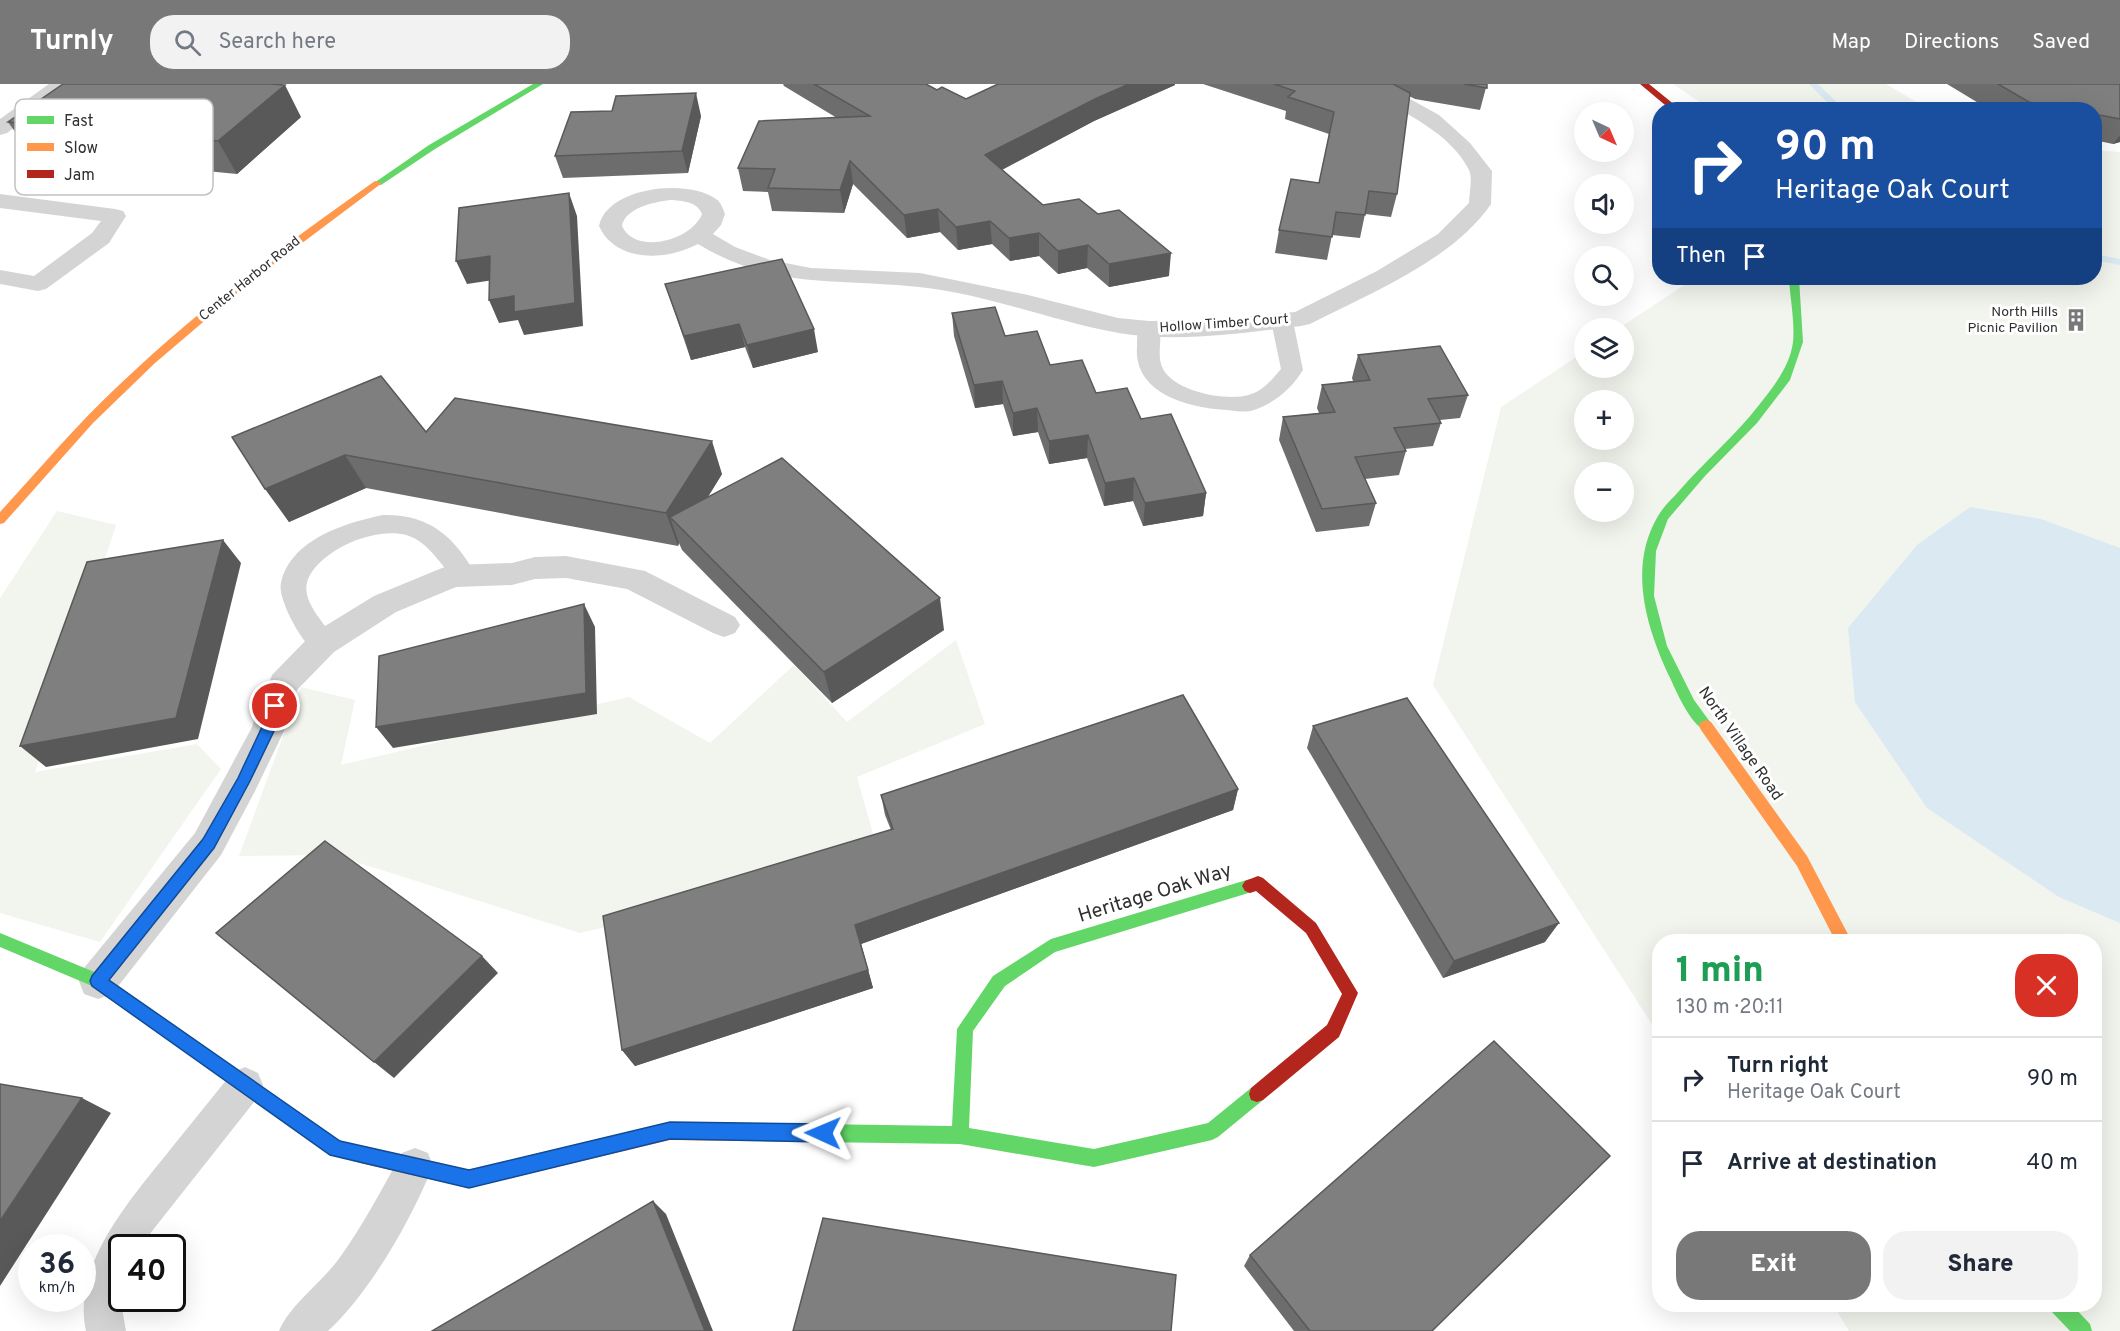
<!DOCTYPE html>
<html lang="en">
<head>
<meta charset="utf-8">
<style>
	:root { --surface:#fff; --page:#f2f2f3; --text:#1f2937; --muted:#747a83; --line:#e0e1e3; --accent:#787878 }
	body { margin:0; font-family:Overpass,sans-serif; background:var(--page); color:var(--text); height:100vh; display:flex; flex-direction:column; font-size:22px; white-space:nowrap }
	* { box-sizing:border-box; margin:0 }
	p { font-size:20px; color:var(--muted) }
	.icon { flex:none; width:33px; height:33px; fill:none; stroke:currentColor; stroke-width:2; stroke-linecap:round; stroke-linejoin:round }
	.map { position:relative; flex:1; overflow:hidden }
	.side { position:absolute; left:1652px; top:850px; width:450px; height:378px; display:flex; flex-direction:column; background:var(--surface); border-radius:24px; box-shadow:0 6px 24px #0002 }
	.side>* { flex:none }
	.top-card { position:absolute; left:1652px; top:18px; width:450px; height:183px; border-radius:24px; box-shadow:0 6px 24px #0002; background:#1a4fa0; color:#fff; overflow:hidden }
	.needle { width:39px; rotate:136deg }
	.controls { position:absolute; left:1574px; top:18px; display:grid; gap:12px }
	.controls a { display:grid; place-items:center; width:60px; height:60px; border-radius:50%; background:var(--surface); box-shadow:0 6px 24px #0002; font-size:30px }
	.speed { position:absolute; left:18px; top:1150px; display:flex; gap:12px; font-size:30px; font-weight:700; text-align:center }
	.speed>* { display:grid; place-content:center; width:78px; height:78px; border-radius:50%; background:var(--surface); box-shadow:0 6px 24px #0002; line-height:1 }
	.speed small { font-size:15px; font-weight:400 }
	.speed .limit { border:3px solid #111; border-radius:9px; background:#fff; color:#111 }
	.pin { position:absolute; display:grid; place-items:center; width:51px; height:51px; color:#fff; margin:-26px; border:3px solid #fff; border-radius:50%; box-shadow:0 2px 6px #0007 }
	.me { position:absolute; width:66px; margin:-33px; rotate:271deg; stroke-linejoin:round; filter:drop-shadow(0 0 4px #0008) }
	.turn { display:flex; align-items:center; gap:21px; height:126px; padding:0 24px; font-size:27px }
	.turn .icon { width:78px; height:78px; stroke-width:2.5 }
	.turn b { display:block; font-size:42px; line-height:51px }
	.then { display:flex; align-items:center; height:57px; padding:0 24px; background:#0003; gap:12px; font-size:22px }
	.round { display:grid; place-items:center; flex:none; width:63px; height:63px; border-radius:24px; background:var(--page) }
	.headline { display:flex; align-items:center; justify-content:space-between; height:102px; padding:0 24px }
	h1 { font-size:36px; font-weight:800; line-height:45px; color:#1e9e55 }
	.action { display:flex; gap:12px; margin-top:auto; padding:12px 24px }
	.action a { flex:1; height:69px; border-radius:24px; background:var(--accent); color:#fff; font-size:24px; font-weight:800; line-height:69px; text-align:center }
	.action a+a { background:var(--page); color:var(--text) }
	ul { padding:0; list-style:none }
	li { display:flex; align-items:center; gap:18px; height:84px; padding:0 24px; border-top:2px solid var(--line) }
	li div { flex:1 }
	li b { display:block; font-size:22px }
	li em { font-style:normal }
	header { display:flex; align-items:center; gap:36px; box-sizing:border-box; height:84px; padding:0 30px; background:var(--accent); color:#fff }
	header strong { font-size:28px }
	nav { display:flex; gap:33px; margin-inline-start:auto; font-size:21px }
	.search { width:420px; height:54px; background:var(--page); display:flex; align-items:center; gap:15px; box-sizing:border-box; padding:0 21px; border-radius:24px; color:var(--muted); font-size:22px }
	.map>svg:first-child { display:block }
	.green { fill:#f1f5ed; fill-rule:evenodd }
	.water { fill:#dbe9f2 }
	.lines { fill:none; stroke-linecap:round; stroke-linejoin:round }
	.stream { fill:#dbe9f2; fill-rule:evenodd }
	.lane { fill:#d4d4d4; fill-rule:evenodd }
	.street { fill:#d4d4d4; fill-rule:evenodd }
	.fast { fill:#63d668; fill-rule:evenodd }
	.slow { fill:#ff974d; fill-rule:evenodd }
	.jam { fill:#b3261e; fill-rule:evenodd }
	.wall { fill:#6d6d6d }
	.shaded-wall { fill:#595959 }
	.building { fill:#7f7f7f; stroke:#595959; stroke-width:1.5 }
	.route { fill:#1a73e8; stroke:#114b97; stroke-width:1.5 }
	.labels { text-anchor:middle; dominant-baseline:central; stroke-width:6; stroke-linejoin:round; paint-order:stroke }
	.far-street-label { font-size:14px; fill:#303030; stroke:#fff }
	.far-poi-label { font-size:14px; fill:#303030; stroke:#fff; text-anchor:end }
	.street-label { font-size:16px; fill:#303030; stroke:#fff }
	.near-street-label { font-size:20px; fill:#303030; stroke:#fff }
	.key { fill:#fff; stroke:#c1c1c1; stroke-width:1.5 }
	.key-label { font-size:16px; fill:#303030 }
</style>
</head>
<body>
<header>
<strong>Turnly</strong>
<div class="search"><svg class="icon" aria-label="search" viewBox="0 0 24 24"><circle cx="10" cy="10" r="6"/><path d="M15 15l6 6"/></svg>Search here</div>
<nav><a>Map</a><a>Directions</a><a>Saved</a></nav>
</header>
<div class="map">
<svg width="2120" height="1247" viewBox="0 0 2120 1247">
	<rect width="100%" height="100%" fill="#fff"/>
	<path class="green" d="M1673 0H1886L1928 25H1710Z
		M2094 66 2120 68V1247H1849L1833 1221H2094V858H1659V951L1433 601 1501 323 1584 268V284H1623V244H1619L1695 194H2094ZM1584 316H1623V356H1584ZM1584 388H1623V428H1584Z
		M57 427 116 441 35 688 197 660 221 685 100 858 0 829V514Z
		M956 556 985 640 857 693 881 778 580 849 334 771 239 772 301 603 355 616 341 681 629 613 710 659 794 581 847 638Z"/>
	<path class="water" d="M1970 423 2041 435 2120 464V839L2059 813 1927 724 1855 618 1848 544 1917 461Z"/>
	<g class="lines">
		<path class="stream" d="M1809 0H1818L1845 26H1835Z
			M2094 170 2120 175V181L2094 176Z"/>
		<path class="lane" d="M1282 231 1290 232 1293 237 1303 286C1291 305 1276 318 1254 326 1246 329 1236 327 1227 326 1189 324 1133 310 1137 262 1137 255 1137 247 1141 240L1149 238 1157 240C1165 252 1155 270 1163 285 1175 307 1221 316 1244 312 1260 310 1271 297 1281 285L1271 237 1274 232Z
			M383 431C429 430 454 452 476 491L472 498C466 500 461 502 455 498 450 495 447 488 444 483 437 474 429 464 419 457 390 436 327 461 310 491 296 515 326 539 337 559L333 566C326 568 321 570 315 567 302 560 277 514 281 499 291 455 345 439 383 431Z
			M245 983 258 989 263 1001 258 1013 145 1156 142 1164H122V1224L126 1247H86C71 1181 131 1115 169 1067 190 1041 211 1015 232 989Z
			M415 1064 428 1069 433 1082C411 1136 371 1207 328 1247H279C289 1222 320 1200 338 1176 362 1143 382 1105 402 1069Z"/>
		<path class="street" d="M49 0H72L7 49 0 51V35Z
			M1363 0H1383L1439 31 1470 59 1492 87 1491 120C1452 177 1370 209 1310 240L1301 242C1241 249 1179 259 1119 249 1052 237 987 210 919 203 836 194 774 206 698 160 666 177 616 179 599 142 607 103 687 94 716 115 721 118 723 125 725 130L721 141 713 150 735 163 770 176 811 184 920 189 1028 211 1118 234 1149 237 1213 236 1295 228 1377 187 1438 150 1469 119C1469 109 1473 94 1469 86 1451 49 1402 27 1368 9ZM670 116C682 117 697 117 702 130 692 156 636 172 622 142 625 124 654 118 670 116Z
			M0 110 115 125 123 127 126 132 109 159 46 205 38 207 0 200V186L34 192 92 149 101 137 0 124Z
			M566 472 645 487 735 533 740 541 735 549 724 553 713 549 627 505 566 494 535 495 512 501 456 503 396 528 334 568 297 606 285 645 255 707 221 771 112 910 98 915 84 910 79 897 84 884 195 749 251 645 272 591 312 550 374 512 442 484 453 481 512 479 535 473Z"/>
		<path class="fast" d="M533 0H543L435 65 381 101 374 99 429 61Z
			M1789 194H1799L1803 258 1790 296 1757 339 1705 392 1668 435 1656 467 1654 512 1667 562 1694 616 1713 642 1711 646C1695 651 1677 609 1671 596 1647 546 1627 484 1658 432 1663 423 1672 415 1679 407 1704 378 1735 352 1759 321 1774 302 1790 282 1793 258 1795 238 1790 214 1789 194Z
			M1250 795 1255 797 1258 802 1255 807 1055 868 1005 902 973 947 969 1044 1094 1065 1208 1039 1251 1004 1257 1002 1263 1004 1265 1010 1263 1016 1218 1053 1212 1056 1094 1083 960 1060 740 1057 734 1054 731 1048 734 1042 740 1039 952 1042 957 945 993 892 1051 855Z
			M0 849 104 892 340 1057 370 1065 373 1071 370 1077 364 1080 330 1071 92 902 0 863Z
			M2050 1221H2072L2090 1240 2092 1247H2070L2052 1228Z"/>
		<path class="slow" d="M375 97 382 99 249 199 155 279 93 339 4 439 0 440V428C39 386 76 341 118 302 198 226 285 160 375 97Z
			M1706 636 1711 638 1807 772 1852 858H1836L1797 782 1701 646 1699 642 1701 638Z
			M670 1038 740 1039 746 1042 749 1048 746 1054 740 1057 670 1056 469 1104 364 1080 358 1077 355 1071 358 1065 364 1062 469 1086Z"/>
		<path class="jam" d="M1640 0H1649L1681 26H1671Z
			M1258 792 1263 794 1316 839 1358 909 1339 953 1263 1016 1257 1018 1251 1016 1249 1010 1251 1004 1327 941 1342 910 1306 849 1256 807 1250 809 1245 807 1242 802 1245 797Z"/>
	</g>
	<path class="wall" d="M783 0H926L937 6 966 15 998 0H1175V1L1094 37 1002 86 1043 121 1169 192 1109 203 1087 184 1058 190 1039 172 1010 177 992 160 958 166 940 148 907 154 853 100 844 129 772 127 768 108 743 107 738 84 837 34 784 2Z
		M1203 0H1487L1480 26 1415 15 1409 12 1397 110 1391 133 1365 130 1360 154 1332 151 1327 176 1275 169 1279 146 1319 99 1329 50 1285 35 1286 27Z
		M1947 0H2120V58L2113 60 2094 56V26H1990Z
		M701 32 688 89 563 94 555 72Z
		M301 33 237 90 31 70 8 38Z
		M665 200 818 268 753 284 745 263 691 276Z
		M952 229 1005 252 1096 309 1141 335 1206 409 1203 432 1143 442 1133 417 1104 422 1087 374 1049 380 1038 348 1013 352 1003 320 975 324 954 252Z
		M1358 271 1468 311 1460 334 1440 336 1441 339 1433 362 1405 365 1406 367 1399 391 1365 395 1376 419 1369 442 1316 448 1279 356 1283 333 1319 329 1317 324 1322 301 1353 297 1352 294Z
		M426 348 722 390 708 413 944 546 832 619 682 466 679 459 678 462 366 404 289 438 232 353Z
		M1313 642 1545 858 1443 894 1307 664Z
		M1238 705 1233 726 861 860 873 904 635 982 622 966 891 746 885 731 881 711Z
		M1250 1171 1432 1247H1294L1244 1182Z"/>
	<path class="shaded-wall" d="M1129 0H1175V1L1094 37 986 94 985 71 1095 15Z
		M285 1 301 33 237 90 218 57Z
		M696 9 701 32 688 89 682 67Z
		M2120 51V58L2113 60Z
		M850 77 853 100 844 129 840 106Z
		M569 109 577 132 583 242 524 251 518 236 499 239 489 216 514 212Z
		M938 125 940 148 907 154 904 131Z
		M990 137 992 160 958 166 956 143Z
		M1039 149V172L1010 177 1009 154Z
		M1088 161 1087 184 1058 190V167Z
		M1171 169 1169 192 1109 203V180Z
		M490 172 500 195 467 200 456 177Z
		M739 240 745 263 691 276 684 252Z
		M814 245 818 268 753 284 747 261Z
		M1002 297 1003 320 975 324 974 301Z
		M1037 324 1038 348 1013 352V329Z
		M1088 351 1087 374 1049 380V357Z
		M712 357 722 390 685 449 670 433 679 459 678 462 666 429Z
		M345 371 366 404 289 438 265 405Z
		M1134 394 1133 417 1104 422 1105 399Z
		M1206 409 1203 432 1143 442 1145 419Z
		M223 456 241 479 198 655 46 683 20 662Z
		M940 514 944 546 832 619 824 588Z
		M584 520 595 543 597 630 393 664 376 643Z
		M1238 705 1233 726 861 860 873 904 635 982 622 966 855 841Z
		M1559 839 1545 858 1443 894 1454 877Z
		M482 872 498 889 394 994 374 978Z
		M82 1014 111 1029 0 1202V1137Z
		M653 1117 666 1130 713 1247H705Z"/>
	<path class="building" d="M63 0H270L285 1 218 57 8 38Z
		M814 0H926L937 6 942 3 966 15 998 0H1129L1095 15 985 71 1043 121 1079 115 1098 130 1119 126 1171 169 1109 180 1088 161 1058 167 1039 149 1009 154 990 137 956 143 938 125 904 131 850 77 840 106 768 104 775 85 738 84 759 37 870 32Z
		M1274 0H1393L1410 9 1397 110 1369 107 1365 131 1336 128 1332 153 1279 146 1291 95 1319 99 1334 28 1288 13 1295 7Z
		M1464 0H1487V4Z
		M1998 0H2120V35L2094 30V26H2069L2029 18Z
		M696 9 682 67 555 72 571 28 612 27 616 12Z
		M569 109 575 219 514 228V212L489 216 490 172 456 177 459 124Z
		M782 175 814 245 747 261 739 240 684 252 665 200Z
		M995 223 1005 252 1037 247 1050 281 1082 276 1096 309 1127 304 1141 335 1171 330 1206 409 1145 419 1134 394 1105 399 1088 351 1049 357 1037 324 1013 329 1002 297 974 301 952 229Z
		M1440 262 1468 311 1428 315 1441 339 1394 344 1406 367 1355 373 1376 419 1322 425 1283 333 1335 328 1322 301 1370 296 1358 271Z
		M381 292 426 348 455 314 712 357 666 429 345 371 265 405 232 353Z
		M782 374 940 514 824 588 670 433Z
		M223 456 176 634 20 662 87 478Z
		M584 520 586 609 376 643 379 572Z
		M1183 611 1238 705 855 841 868 886 622 966 603 832 893 745 881 711Z
		M1407 614 1559 839 1454 877 1313 642Z
		M325 757 482 872 374 978 216 849Z
		M1494 957 1610 1072 1432 1247H1310L1250 1171Z
		M0 1000 82 1014 0 1137Z
		M653 1117 705 1247H432Z
		M823 1134 1176 1191 1171 1247H793Z"/>
	<path class="route" d="M275 617 282 622 275 645 250 697 214 764 109 896 340 1057 469 1086 670 1038 823 1040 829 1043 832 1049 829 1055 823 1058 670 1055 469 1104 330 1071 92 902 90 897 92 892 203 755 238 694 261 645 270 619Z"/>
	<defs>
		<g id="building-bare" transform="scale(1.8)"><path d="M-4-6H4V6H1V3H-1V6H-4ZM-2.5-4.3h1.7v1.8h-1.7ZM.8-4.3h1.7v1.8H.8ZM-2.5-1h1.7V.8h-1.7ZM.8-1h1.7V.8H.8Z" fill="#787878" stroke="#fff" stroke-width="2.5" paint-order="stroke"/></g>
	</defs>
	<g fill-rule="evenodd">
		<use href="#building-bare" x="2076" y="236"/>
	</g>
	<g class="labels">
		<g class="far-street-label">
			<text transform="translate(250 195) rotate(-39)">Center Harbor Road</text>
			<text transform="translate(1224 240) rotate(-4)">Hollow Timber Court</text>
		</g>
		<g class="far-poi-label">
			<text x="2058" y="228">North Hills<tspan x="2058" dy="16">Picnic Pavilion</tspan></text>
		</g>
		<g class="street-label">
			<text transform="translate(1740 660) rotate(55)">North Village Road</text>
		</g>
		<g class="near-street-label">
			<text transform="translate(1155 810) rotate(-17)">Heritage Oak Way</text>
		</g>
	</g>
	<rect x="15" y="15" width="198" height="96" rx="9" class="key"/>
	<rect x="27" y="32" width="27" height="8" fill="#63d668"/>
	<rect x="27" y="59" width="27" height="8" fill="#ff974d"/>
	<rect x="27" y="86" width="27" height="8" fill="#b3261e"/>
	<g class="key-label">
		<text x="64" y="42">Fast</text>
		<text x="64" y="69">Slow</text>
		<text x="64" y="96">Jam</text>
	</g>
</svg>
<div class="controls">
<a><svg class="needle" viewBox="-14 -14 28 28"><path d="M0-13l5 13h-10z" fill="#e53935"/><path d="M0 13l5-13h-10z" fill="#747a83"/></svg></a>
<a><svg class="icon" aria-label="sound" viewBox="0 0 24 24"><path d="M4 9h4l5-4v14l-5-4H4zM17 9q2 3 0 6"/></svg></a>
<a><svg class="icon" aria-label="search" viewBox="0 0 24 24"><circle cx="10" cy="10" r="6"/><path d="M15 15l6 6"/></svg></a>
<a><svg class="icon" aria-label="layers" viewBox="0 0 24 24"><path d="M12 4l9 5-9 5-9-5zM3 14l9 5 9-5"/></svg></a>
<a>+</a>
<a>−</a>
</div>
<div class="speed"><div>36<small>km/h</small></div><div class="limit">40</div></div>
<div class="pin" style="left:275px;top:622px;background:#d93025"><svg class="icon" aria-label="arrive" viewBox="0 0 24 24"><path d="M6 21V4h12l-3 4 3 4H6"/></svg></div>
<svg class="me" style="left:823px;top:1049px" viewBox="-20 -20 40 40"><path d="M0-17L14 15 0 8-14 15z" fill="#1a73e8" stroke="#fff" stroke-width="4"/></svg>
<div class="top-card">
<div class="turn"><svg class="icon" aria-label="right" viewBox="0 0 24 24"><path d="M7 20v-9h11M14 6l5 5-5 5"/></svg><div><b>90 m</b>Heritage Oak Court</div></div>
<div class="then">Then<svg class="icon" aria-label="arrive" viewBox="0 0 24 24"><path d="M6 21V4h12l-3 4 3 4H6"/></svg></div>
</div>
<section class="side">
<div class="headline"><div><h1>1 min</h1><p>130 m · 20:11</p></div><a class="round" style="background:#d93025;color:#fff"><svg class="icon" aria-label="close" viewBox="0 0 24 24"><path d="M6 6l12 12M18 6L6 18"/></svg></a></div>
<ul>
<li><svg class="icon" aria-label="right" viewBox="0 0 24 24"><path d="M7 20v-9h11M14 6l5 5-5 5"/></svg><div><b>Turn right</b><p>Heritage Oak Court</p></div><em>90 m</em></li>
<li><svg class="icon" aria-label="arrive" viewBox="0 0 24 24"><path d="M6 21V4h12l-3 4 3 4H6"/></svg><div><b>Arrive at destination</b></div><em>40 m</em></li>
</ul>
<div class="action"><a>Exit</a><a>Share</a></div>
</section>
</div>
</body>
</html>
